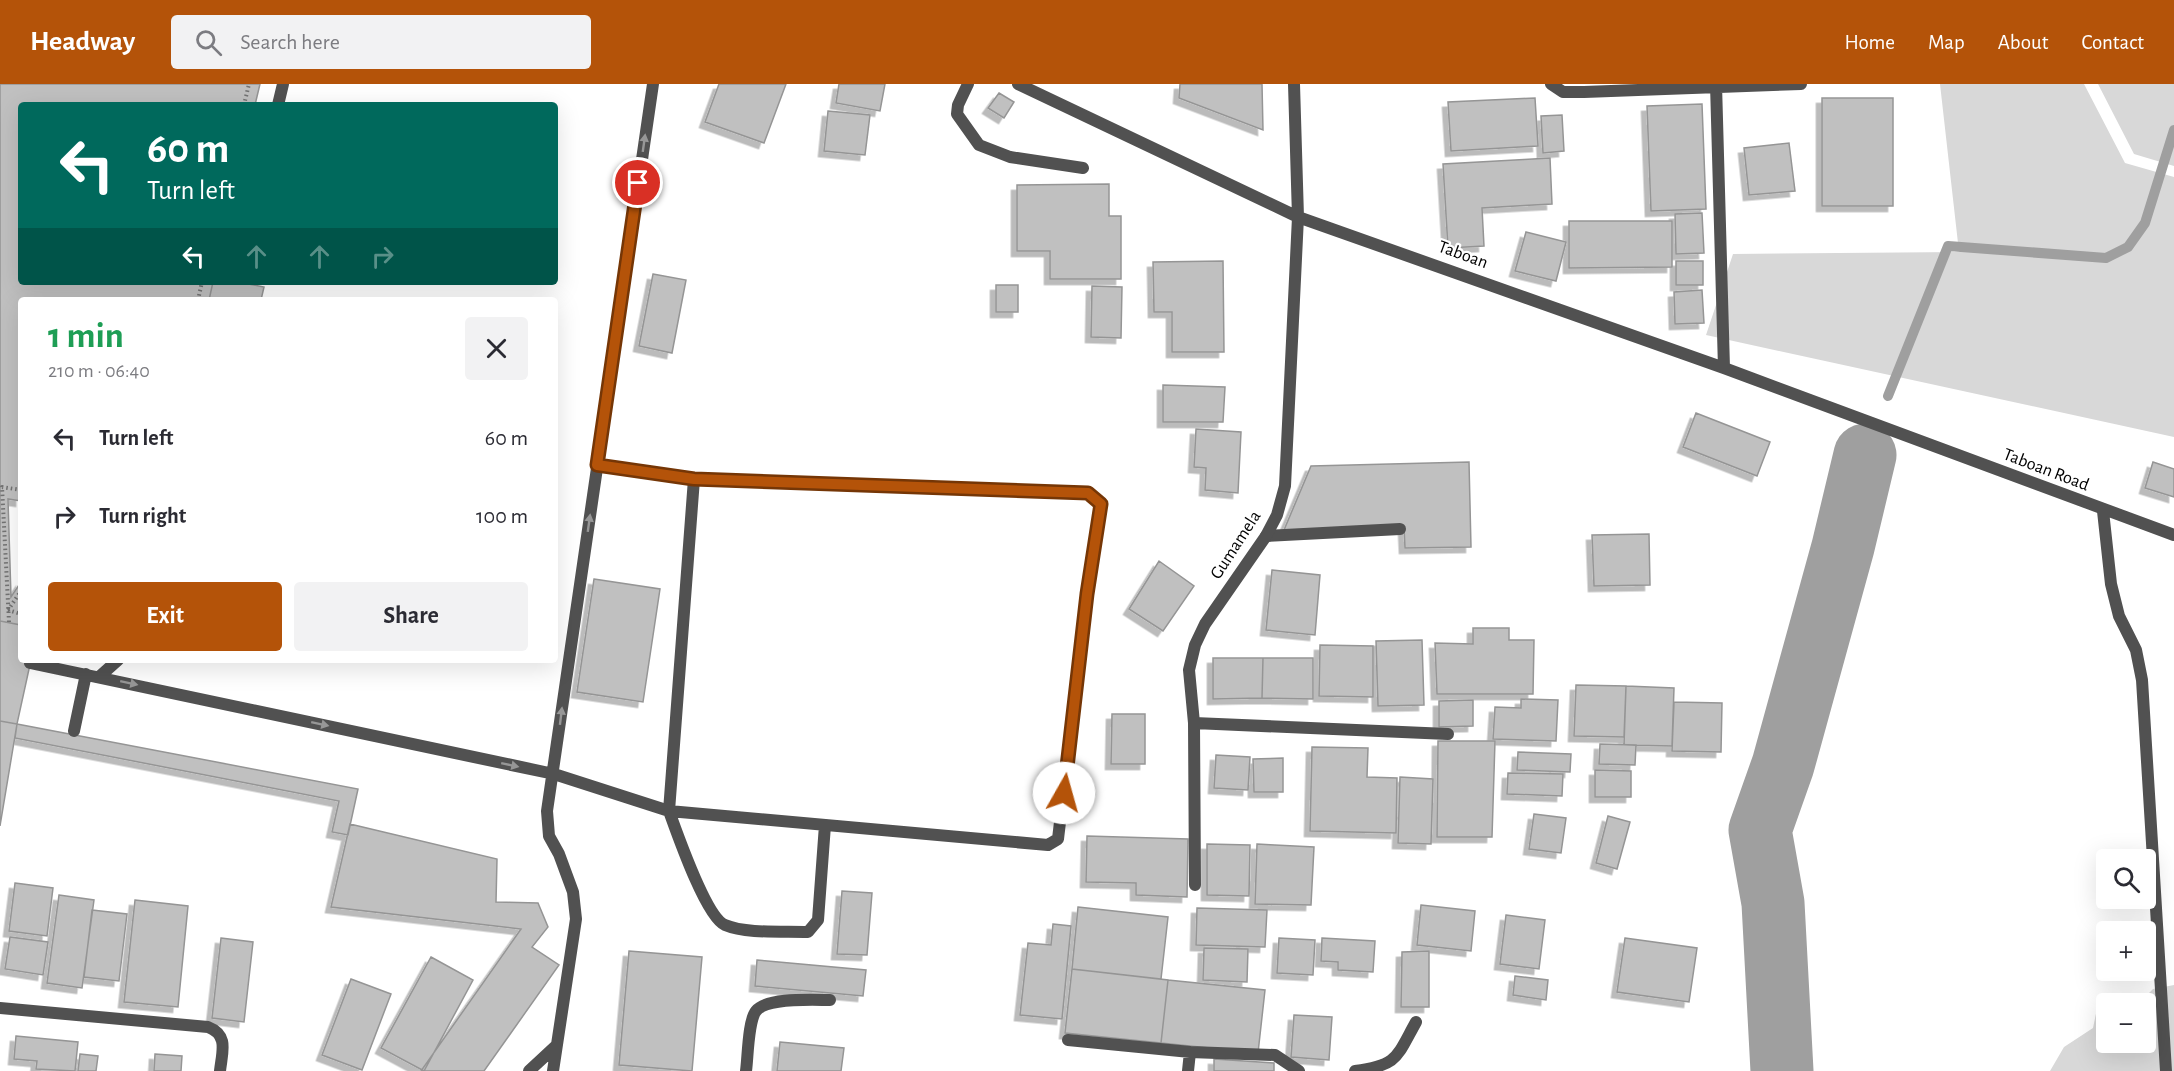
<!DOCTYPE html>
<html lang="en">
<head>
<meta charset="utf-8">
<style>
	:root { --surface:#fff; --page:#f2f2f3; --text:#2b2b33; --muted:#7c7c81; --accent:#b45309 }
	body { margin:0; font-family:"Alegreya Sans",sans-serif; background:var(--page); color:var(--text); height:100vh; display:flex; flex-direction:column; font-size:22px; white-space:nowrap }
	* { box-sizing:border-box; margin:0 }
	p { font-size:20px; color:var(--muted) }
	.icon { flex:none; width:33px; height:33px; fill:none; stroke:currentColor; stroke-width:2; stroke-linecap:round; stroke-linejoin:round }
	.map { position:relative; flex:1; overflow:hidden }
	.drawer { position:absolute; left:18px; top:213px; width:540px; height:366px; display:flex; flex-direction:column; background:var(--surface); border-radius:6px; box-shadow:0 6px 24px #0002 }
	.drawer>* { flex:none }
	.banner { position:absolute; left:18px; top:18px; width:540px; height:183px; border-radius:6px; box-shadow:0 6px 24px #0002; background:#00695c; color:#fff; overflow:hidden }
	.controls { position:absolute; left:2096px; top:765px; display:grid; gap:12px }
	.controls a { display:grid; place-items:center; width:60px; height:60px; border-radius:6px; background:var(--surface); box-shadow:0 6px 24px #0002; font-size:30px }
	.pin { position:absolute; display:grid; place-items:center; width:51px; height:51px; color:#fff; margin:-26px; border:3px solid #fff; border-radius:50%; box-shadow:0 2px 6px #0007 }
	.me { position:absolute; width:66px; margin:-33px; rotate:7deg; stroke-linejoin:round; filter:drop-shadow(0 0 4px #0008) }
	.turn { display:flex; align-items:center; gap:21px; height:126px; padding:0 30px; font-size:27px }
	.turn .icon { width:78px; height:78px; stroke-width:2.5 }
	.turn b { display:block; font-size:42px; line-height:51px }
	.lanes { display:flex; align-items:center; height:57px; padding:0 30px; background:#0003; justify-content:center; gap:30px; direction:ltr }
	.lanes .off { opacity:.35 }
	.round { display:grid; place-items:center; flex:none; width:63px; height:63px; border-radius:6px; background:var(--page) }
	.headline { display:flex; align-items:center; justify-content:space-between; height:102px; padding:0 30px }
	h1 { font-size:36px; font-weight:700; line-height:45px; color:#1e9e55 }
	.button { display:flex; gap:12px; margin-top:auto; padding:12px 30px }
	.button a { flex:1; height:69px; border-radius:6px; background:var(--accent); color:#fff; font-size:24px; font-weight:700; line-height:69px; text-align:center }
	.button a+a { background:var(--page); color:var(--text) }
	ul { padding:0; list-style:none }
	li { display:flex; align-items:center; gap:18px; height:78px; padding:0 30px }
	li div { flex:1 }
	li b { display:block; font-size:22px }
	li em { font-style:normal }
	header { display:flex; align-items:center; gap:36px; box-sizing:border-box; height:84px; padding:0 30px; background:var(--accent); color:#fff }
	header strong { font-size:28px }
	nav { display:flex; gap:33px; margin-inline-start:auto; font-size:21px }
	.search { width:420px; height:54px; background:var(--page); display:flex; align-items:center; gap:15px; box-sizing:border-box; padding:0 21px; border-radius:6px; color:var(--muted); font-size:22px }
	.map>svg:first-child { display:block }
	.green { fill:#d8d8d8 }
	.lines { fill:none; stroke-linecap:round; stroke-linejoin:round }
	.stream { stroke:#9f9f9f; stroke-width:10 }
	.river { stroke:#9f9f9f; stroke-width:63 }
	.building { fill:#c0c0c0; stroke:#959595; stroke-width:1.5; filter:url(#shadow) }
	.path { stroke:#737373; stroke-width:4; stroke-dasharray:1.5 3; stroke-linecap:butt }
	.service { stroke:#515151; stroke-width:12 }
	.minor { stroke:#515151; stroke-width:12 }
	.oneway { fill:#979797 }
	.route-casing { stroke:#753606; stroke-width:15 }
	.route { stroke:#b45309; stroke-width:10 }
	.labels { text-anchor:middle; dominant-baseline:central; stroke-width:4.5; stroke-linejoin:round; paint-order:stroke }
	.street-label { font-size:18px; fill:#000; stroke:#fff }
</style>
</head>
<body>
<header>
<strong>Headway</strong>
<div class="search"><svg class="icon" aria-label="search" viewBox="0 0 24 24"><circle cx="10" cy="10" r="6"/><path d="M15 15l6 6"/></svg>Search here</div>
<nav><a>Home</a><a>Map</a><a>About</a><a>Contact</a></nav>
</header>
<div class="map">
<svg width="2174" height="987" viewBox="0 0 2174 987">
	<defs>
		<filter id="shadow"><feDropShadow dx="-5.5" dy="5.5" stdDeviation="0" flood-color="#0004"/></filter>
	</defs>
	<rect width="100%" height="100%" fill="#fff"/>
	<path class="green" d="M1940 0H2084L2125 79 2174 93V353L1706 251 1733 170 1959 168Z
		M2098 0H2174V82L2134 70Z
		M2174 901V987H2050L2064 963 2093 944 2099 915 2118 919 2106 920V958H2145V920L2139 919 2153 905Z"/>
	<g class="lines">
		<path class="stream" d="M1888 312 1948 162 2106 174 2128 163 2145 139 2174 46"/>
		<path class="river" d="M1782 987 1773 819 1760 746 1783 681 1843 463 1865 371"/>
	</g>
	<path class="building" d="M0 0H260L255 21H21V198H213L209 216H21V417L8 415 11 513 21 498V541L0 537Z
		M719 0H786L764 59 705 38Z
		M839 0H885L880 27 836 19Z
		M1180 0H1262L1263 46 1179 14Z
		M999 9 1014 18 1004 34 988 24Z
		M1535 14 1538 62 1451 67 1448 18Z
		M1822 14H1893V122H1822Z
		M1702 20 1706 125 1651 127 1647 22Z
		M828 27 870 31 865 71 824 67Z
		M1562 31 1564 67 1543 69 1541 32Z
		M1789 59 1795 107 1749 111 1744 64Z
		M1550 74 1552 120 1482 124 1484 162 1448 164 1443 80Z
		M1109 100V132H1121V195H1050V167H1017V101Z
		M1702 129 1704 169 1676 170 1675 130Z
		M1569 137H1672V183L1569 184Z
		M1526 148 1566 158 1556 197 1515 187Z
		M1223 177 1224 268H1172V228H1154L1153 178Z
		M1676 177H1703V201H1676Z
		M653 190 686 196 672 269 639 262Z
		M213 198H238L264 203 261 216H209Z
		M996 201H1018V228H996Z
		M1092 202 1122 203 1121 254 1091 253Z
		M1702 206 1704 239 1675 240 1674 208Z
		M1163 301 1225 303 1223 338H1163Z
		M1696 329 1770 358 1757 392 1683 363Z
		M1196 345 1241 348 1238 409 1205 406 1206 384 1194 383Z
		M1469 378 1471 463 1405 464 1404 443 1284 446 1311 382Z
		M2153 378 2174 385V413L2145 404Z
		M1649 450 1650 501 1594 502 1592 451Z
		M1159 477 1194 502 1163 547 1129 525Z
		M1272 486 1320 491 1315 551 1266 546Z
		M594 495 660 505 643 618 577 608Z
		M0 537 21 541V576H31L17 640 0 637Z
		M1473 544H1509V556H1534L1533 610H1437L1435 559 1473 560Z
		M1422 556 1424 621 1378 622 1376 557Z
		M1320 561 1373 562V613L1319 612Z
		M1213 574H1263L1262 614 1213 615Z
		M1263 574H1313V615L1262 614Z
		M1576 601 1626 602 1624 653 1574 652Z
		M1626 602 1674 604 1672 662 1624 661Z
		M1521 615 1558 616 1556 657 1493 655 1495 623 1521 624Z
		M1473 616V642L1439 643V617Z
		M1674 618 1722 619 1721 668 1672 667Z
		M1112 630H1145V680H1111Z
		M0 637 17 640 0 742Z
		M17 640 358 705 348 751 332 748 339 717 15 654Z
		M1438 657H1495L1492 753H1437Z
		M1600 660 1636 661 1635 681 1599 680Z
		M1312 663 1368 664 1367 693 1397 694 1396 749 1310 747Z
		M1518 668 1571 670 1570 688 1517 686Z
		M1216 671 1250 673 1248 706 1214 704Z
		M1283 674V708H1254L1253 675Z
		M1595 686 1631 687V713H1595Z
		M1508 689 1563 690 1562 712 1507 710Z
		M1400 693 1433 695 1431 760 1398 759Z
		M1534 730 1566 734 1561 769 1529 765Z
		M1608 732 1630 738 1617 785 1596 779Z
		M350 740 497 775 496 818 538 819 548 843 532 863 559 881 484 987H421L521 845 331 823Z
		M1087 752 1188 755 1187 813 1136 811V799L1086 798Z
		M1207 760 1250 761 1249 812 1207 811Z
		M1257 760 1314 763 1311 821 1255 820Z
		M15 799 53 804 47 852 9 847Z
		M842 807 872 809 867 871 837 870Z
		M59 811 94 816 82 904 47 899Z
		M135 816 188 822 178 923 124 918Z
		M1421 821 1475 827 1471 867 1417 861Z
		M1078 823 1168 833 1161 895 1072 885Z
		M1197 824 1267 826 1265 863 1196 861Z
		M92 826 127 830 119 897 84 893Z
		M1506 831 1545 836 1539 885 1500 880Z
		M1053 840 1071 842 1062 935 1020 931 1028 859 1051 861Z
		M10 853 48 858 43 891 5 885Z
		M221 854 253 858 244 938 212 934Z
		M1279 854 1315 856 1313 891 1277 889Z
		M1322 854 1375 857 1373 888 1338 886V878L1321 877Z
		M1625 854 1697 864 1689 918 1617 908Z
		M1204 864 1248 865 1247 898 1203 896Z
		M629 867 702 873 692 987 619 981Z
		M1429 867V923H1401L1402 868Z
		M431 873 473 896 424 987 381 964Z
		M757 876 866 886 863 912 755 902Z
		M1072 885 1168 896 1161 959 1065 949Z
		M1515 892 1548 896 1546 916 1513 911Z
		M351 895 391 910 362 986 322 971Z
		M1168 896 1265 906 1258 969 1161 959Z
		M1294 931 1332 933 1329 976 1291 973Z
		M16 952 78 958 75 987 36 985 37 977 14 975Z
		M780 958 844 964 841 987H777Z
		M80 970 98 972 96 987H78Z
		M155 970 182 972 181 987H154Z
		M1214 975 1274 979V987H1214Z"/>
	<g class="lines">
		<path class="path" d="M244 21 249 0
			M198 216 202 198
			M8 526 21 507
			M8 526 21 530
			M9 538 2 403 21 406"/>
		<path class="service" d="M968 0 958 21 957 30 979 61 1010 73 1083 84
			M278 21 283 0
			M694 395 669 727C677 749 706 833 725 841 746 850 785 847 808 848L818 836 825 741
			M1266 452 1400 445
			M30 579 554 690 669 727 1048 761 1058 755 1087 510 1101 420 1088 409 694 395 597 381
			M99 593 118 576
			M74 647 86 590
			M529 987 557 961
			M553 987 576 835 573 808 559 770 549 752 547 727 653 0"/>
		<path class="minor" d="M1018 0 1298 133 1724 284 2174 451
			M1551 0 1563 8H1584L1801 0
			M1716 0 1724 284
			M2103 427 2111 500 2119 532 2136 566 2142 596 2166 987
			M1194 639 1448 650
			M1195 801 1194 639 1189 586 1195 561 1205 540 1266 452 1277 431 1285 402 1298 133 1294 0
			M0 924 208 943C229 951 222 968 220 987
			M1068 956 1190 968 1275 971 1299 987
			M746 987C748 973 748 937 756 927 767 913 813 916 830 916
			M1188 987 1190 968
			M1355 987C1398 981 1396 974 1416 938"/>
	</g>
	<defs><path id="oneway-solid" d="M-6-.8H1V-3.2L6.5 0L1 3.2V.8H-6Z" transform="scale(1.5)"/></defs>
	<g class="oneway">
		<use href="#oneway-solid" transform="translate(644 59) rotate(-82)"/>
		<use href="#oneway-solid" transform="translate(589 439) rotate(-82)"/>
		<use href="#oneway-solid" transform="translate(129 599) rotate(12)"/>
		<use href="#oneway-solid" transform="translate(561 632) rotate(-83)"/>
		<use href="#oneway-solid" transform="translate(320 640) rotate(12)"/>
		<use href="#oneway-solid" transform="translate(510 681) rotate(12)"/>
	</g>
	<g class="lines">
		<g class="route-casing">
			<path id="route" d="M638 99 597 381 694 395 1088 409 1101 420 1087 510 1064 709"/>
		</g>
		<use href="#route" class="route"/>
	</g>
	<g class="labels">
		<g class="street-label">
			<text transform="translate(1463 171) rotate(20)">Taboan</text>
			<text transform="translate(2046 386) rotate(21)">Taboan Road</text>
			<text transform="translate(1236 461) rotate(-57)">Gumamela</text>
		</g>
	</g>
</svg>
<div class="controls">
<a><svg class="icon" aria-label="search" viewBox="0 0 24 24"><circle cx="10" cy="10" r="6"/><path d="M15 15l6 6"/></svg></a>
<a>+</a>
<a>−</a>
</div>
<div class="pin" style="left:638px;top:99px;background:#d93025"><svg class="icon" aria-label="arrive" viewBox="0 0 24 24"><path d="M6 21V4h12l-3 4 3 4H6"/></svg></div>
<svg class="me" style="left:1064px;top:709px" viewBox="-20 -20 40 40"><circle r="19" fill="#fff"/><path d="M0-13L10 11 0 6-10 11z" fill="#b45309"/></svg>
<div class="banner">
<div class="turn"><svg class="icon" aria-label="left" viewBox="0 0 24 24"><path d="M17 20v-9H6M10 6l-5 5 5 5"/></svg><div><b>60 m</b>Turn left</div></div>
<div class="lanes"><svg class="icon" aria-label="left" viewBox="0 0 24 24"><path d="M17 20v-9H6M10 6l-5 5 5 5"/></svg><svg class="icon off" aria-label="ahead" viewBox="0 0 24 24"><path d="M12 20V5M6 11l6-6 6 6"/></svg><svg class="icon off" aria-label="ahead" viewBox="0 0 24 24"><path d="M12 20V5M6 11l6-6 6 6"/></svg><svg class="icon off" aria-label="right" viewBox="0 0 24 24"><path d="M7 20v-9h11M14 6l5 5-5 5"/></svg></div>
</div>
<section class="drawer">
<div class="headline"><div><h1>1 min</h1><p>210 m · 06:40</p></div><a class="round"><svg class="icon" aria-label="close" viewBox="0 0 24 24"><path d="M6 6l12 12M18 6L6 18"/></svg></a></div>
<ul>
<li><svg class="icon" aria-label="left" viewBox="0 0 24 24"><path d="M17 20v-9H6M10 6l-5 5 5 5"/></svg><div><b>Turn left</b></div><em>60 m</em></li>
<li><svg class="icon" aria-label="right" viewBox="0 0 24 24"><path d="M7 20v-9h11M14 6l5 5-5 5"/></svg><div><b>Turn right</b></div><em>100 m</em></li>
</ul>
<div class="button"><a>Exit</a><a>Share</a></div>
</section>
</div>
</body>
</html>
